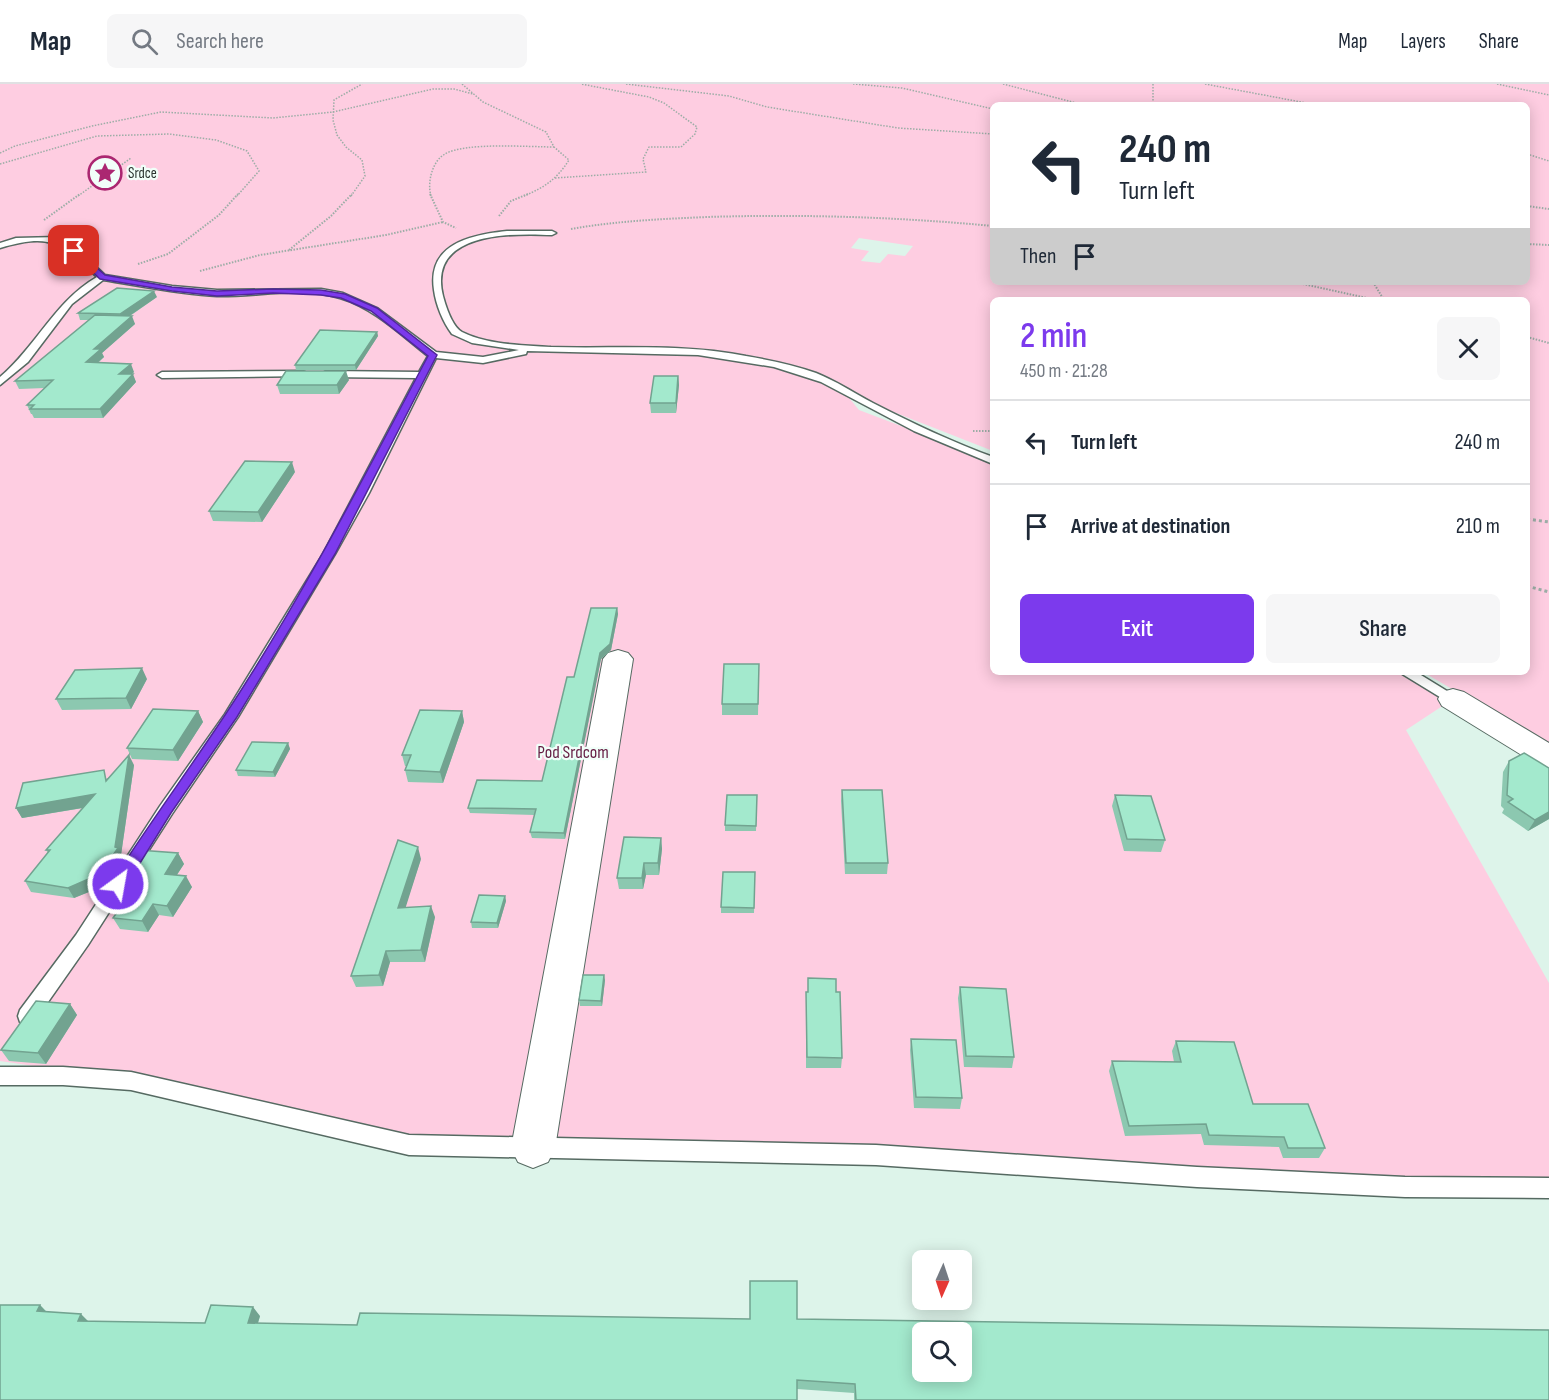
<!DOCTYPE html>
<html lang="en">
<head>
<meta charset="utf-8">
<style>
	:root { --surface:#fff; --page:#f6f6f7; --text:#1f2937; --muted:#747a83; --line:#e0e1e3; --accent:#7c3aed }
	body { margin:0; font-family:"Sofia Sans Condensed",sans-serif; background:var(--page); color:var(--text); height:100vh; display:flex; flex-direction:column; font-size:22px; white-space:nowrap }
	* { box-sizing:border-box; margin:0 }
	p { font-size:20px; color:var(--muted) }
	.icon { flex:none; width:33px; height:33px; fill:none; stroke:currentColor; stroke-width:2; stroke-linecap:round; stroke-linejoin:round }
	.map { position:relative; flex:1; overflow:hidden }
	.sheet { position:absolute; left:990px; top:213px; width:540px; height:378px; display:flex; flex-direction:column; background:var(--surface); border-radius:9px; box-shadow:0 3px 15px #0003 }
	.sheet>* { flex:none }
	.guide { position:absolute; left:990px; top:18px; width:540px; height:183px; border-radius:9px; box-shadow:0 3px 15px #0003; background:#fff; color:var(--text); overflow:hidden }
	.needle { width:39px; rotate:183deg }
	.buttons { position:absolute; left:912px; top:1166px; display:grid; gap:12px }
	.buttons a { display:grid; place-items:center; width:60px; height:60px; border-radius:9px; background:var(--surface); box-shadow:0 3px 15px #0003; font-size:30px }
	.pin { position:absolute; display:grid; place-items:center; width:51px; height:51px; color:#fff; margin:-26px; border-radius:12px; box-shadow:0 3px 9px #0006 }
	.me { position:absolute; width:66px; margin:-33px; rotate:32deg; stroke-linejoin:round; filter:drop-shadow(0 0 4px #0008) }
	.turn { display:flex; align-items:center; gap:21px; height:126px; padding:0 30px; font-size:27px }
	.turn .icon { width:78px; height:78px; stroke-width:2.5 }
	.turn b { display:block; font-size:42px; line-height:51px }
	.then { display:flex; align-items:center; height:57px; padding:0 30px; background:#0003; gap:12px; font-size:22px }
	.round { display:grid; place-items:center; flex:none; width:63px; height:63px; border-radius:9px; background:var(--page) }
	.head { display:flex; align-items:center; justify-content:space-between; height:102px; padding:0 30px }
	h1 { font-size:36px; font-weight:600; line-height:45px; color:var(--accent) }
	.cta { display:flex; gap:12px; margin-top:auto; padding:12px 30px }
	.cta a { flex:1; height:69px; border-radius:9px; background:var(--accent); color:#fff; font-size:24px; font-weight:600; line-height:69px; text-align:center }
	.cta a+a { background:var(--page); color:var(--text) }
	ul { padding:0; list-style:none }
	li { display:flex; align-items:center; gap:18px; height:84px; padding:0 30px; border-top:2px solid var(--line) }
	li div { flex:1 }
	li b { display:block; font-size:22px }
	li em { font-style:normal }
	header { display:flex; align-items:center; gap:36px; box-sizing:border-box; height:84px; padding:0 30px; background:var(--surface); border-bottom:2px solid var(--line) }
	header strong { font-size:28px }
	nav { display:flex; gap:33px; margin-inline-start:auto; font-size:21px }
	.search { width:420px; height:54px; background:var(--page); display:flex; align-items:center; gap:15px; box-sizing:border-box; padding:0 21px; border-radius:9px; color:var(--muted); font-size:22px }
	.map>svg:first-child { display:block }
	.green { fill:#fecde1; fill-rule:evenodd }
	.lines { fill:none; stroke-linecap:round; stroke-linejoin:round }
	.lane-casing { stroke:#566a62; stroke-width:3 }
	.street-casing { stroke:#566a62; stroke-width:2 }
	.path-far2 { stroke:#9cada6; stroke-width:1.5; stroke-dasharray:1.5 1.5; stroke-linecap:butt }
	.path-far1 { stroke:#9cada6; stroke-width:2; stroke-dasharray:1.5 1.5; stroke-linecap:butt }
	.path { stroke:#9cada6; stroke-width:3; stroke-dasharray:3 3; stroke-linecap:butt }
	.lane { fill:#fff; fill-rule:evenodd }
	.street { fill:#fff; fill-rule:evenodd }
	.wall { fill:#8cc8b0 }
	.shaded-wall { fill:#72a390 }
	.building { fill:#a3e9cd; stroke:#72a390; stroke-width:1.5; fill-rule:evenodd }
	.route { fill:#7c3aed; stroke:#51269a; stroke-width:1.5 }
	.labels { text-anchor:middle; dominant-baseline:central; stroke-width:4.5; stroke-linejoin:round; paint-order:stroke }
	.far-poi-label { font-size:15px; fill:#2b3430; stroke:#f1fff9; text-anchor:start }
	.park-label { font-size:18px; fill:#641c42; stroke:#f1fff9 }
</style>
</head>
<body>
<header>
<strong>Map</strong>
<div class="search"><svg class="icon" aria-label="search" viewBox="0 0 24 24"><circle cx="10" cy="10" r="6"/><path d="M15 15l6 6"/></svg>Search here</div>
<nav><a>Map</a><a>Layers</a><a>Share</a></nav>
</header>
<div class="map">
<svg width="1549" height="1316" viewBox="0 0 1549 1316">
	<rect width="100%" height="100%" fill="#ddf4ea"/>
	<path class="green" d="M0 0H1549V662L1423 588H1527V216H993V367L845 309 859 326 993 377V588H1406L1453 615 1406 646 1549 899V1104L409 1061 95 991 0 977ZM993 21H1527V198H993ZM859 154 913 162 905 172 888 170 880 179 861 177 869 167 851 164Z"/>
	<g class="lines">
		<g class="lane-casing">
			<path id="lane" d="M507 147H552L556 149 552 151C510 149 427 148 443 212 446 223 452 242 462 248 488 261 522 261 551 263 615 265 682 259 746 272 769 276 794 281 816 289 836 297 854 309 873 319 912 339 952 358 993 373V380L914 347 821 298 774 283 698 271 527 267 526 270 483 279 436 274 369 409 335 470 238 633 172 730 88 861 34 938 27 940 20 938 18 932 20 926 76 851 160 722 225 630 323 470 416 294 326 293 321 290 326 287 419 288 428 272C401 251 374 224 340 214 301 202 257 213 217 212 179 210 141 202 103 196L72 220 28 278 0 301V293C36 263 55 217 97 193 59 158 52 149 0 164V159L16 154 59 153 77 165 105 191 172 202 217 206 321 205 343 209 377 224 436 268 483 273 519 266 472 259 452 250C443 238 436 221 434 206 427 160 470 151 507 147Z
				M302 287 305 288V292L162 294 157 291 162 288Z
				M1399 588H1416L1460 615 1453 620 1448 618Z
				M0 983H63L131 988 409 1051 876 1061 1197 1083 1405 1093 1549 1094V1114L1405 1113 1197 1103 876 1081 409 1071 131 1006 63 1001H0Z"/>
		</g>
		<g class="street-casing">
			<path id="street" d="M618 566 628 569 633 575 555 1064 548 1078 533 1084 518 1078 511 1064 603 575 608 569Z
				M1453 605 1464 608 1549 659V684L1538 681 1442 622 1438 615 1442 608Z"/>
		</g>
		<path class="path-far2" d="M462 0 483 18 546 48 554 63 569 76C557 95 545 103 524 112
			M626 0 729 12 767 23 898 44 993 50
			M853 0 902 4 993 25
			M1003 0 1084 21
			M1153 0V21
			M1205 0 1317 21
			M1497 0 1549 11
			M0 69 15 62 92 42 161 28 273 34 333 28 433 5H454L473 10
			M1527 70 1549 77
			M0 80 97 52 169 50 216 56 247 67 259 87 237 112
			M555 94 646 88 643 75 649 63H681L695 50 697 43 664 19 649 13 581 0
			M78 112 131 74
			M351 112 365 92 362 76 346 63 337 51 333 36 334 16 362 0
			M431 112C427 99 432 77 445 70 464 58 530 63 554 63"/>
		<path class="path-far1" d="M430 110 443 138 456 144
			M1527 122 1549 125
			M499 132 511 117 528 110
			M44 136 80 110
			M571 145C616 137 661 135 707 133 803 130 898 133 993 142
			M1527 160 1549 161
			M289 166 331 132 352 110
			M138 180 168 170 219 131 238 110
			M200 187 260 171 386 151 443 138
			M1294 198 1376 216
			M1373 198 1384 216
			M1527 253 1549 259
			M973 347H993"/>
		<path class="path" d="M1527 435 1549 438
			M1527 502 1549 508"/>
		<use href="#lane" class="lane"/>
		<use href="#street" class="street"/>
	</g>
	<path class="wall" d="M157 213 130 232 135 240 102 269 104 273 98 279 134 288 132 290 136 298 103 334H34L32 330H31L27 321 45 304 19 305 15 297 89 236H80L78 229Z
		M377 248 378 252 356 286H296L295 281Z
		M678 292 679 301 676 329H651L650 319Z
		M349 296 339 310H280L277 301Z
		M295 388 262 438 213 437 209 427Z
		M617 524 618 530 611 566 601 575 565 755 532 754 530 748 535 731 470 729 468 724 542 697 574 593Z
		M759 580 758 631H722V620Z
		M147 595 131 625 62 626 56 615Z
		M198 627 203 638 178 677 132 675 127 664Z
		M462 627 464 638 443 699 408 698 405 686 407 682H405L402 671Z
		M288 659 290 665 275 693 238 692 236 686Z
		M1509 677 1549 684V735L1528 747 1502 729 1504 725 1501 722 1503 688Z
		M134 681 121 771 123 774 106 801 74 814 31 808 25 797 48 769 46 766 83 724 22 734 16 724 108 694Z
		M842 706 888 779 887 790H845L841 717Z
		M757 711 756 747H725V741Z
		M1115 711 1165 756 1161 768 1124 767 1112 722Z
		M661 754 662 765 659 791H646L643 805H619L617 794Z
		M178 769 184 780 177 791 192 803 173 833 159 831 148 848 120 845 113 834 118 827 111 816Z
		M421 775 405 823 435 833 425 878H390L383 902 356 903 351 892Z
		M755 788 754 829H721V823Z
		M505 812 506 817 498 844H472L471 838Z
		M605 896 602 922H580L579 916Z
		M960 903 1014 973 1012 984 964 983 958 914Z
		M806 908H836L842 974 841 984H806Z
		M70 920 77 931 46 980 9 977 1 966Z
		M911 955 962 1014 960 1025 914 1024 910 966Z
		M1176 957 1253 1020 1325 1064 1319 1074H1283L1279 1063 1204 1061 1201 1050 1125 1052 1109 987 1112 977 1174 978 1172 967Z
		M40 1221 47 1228 88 1237 205 1239 260 1232 258 1239 357 1241 797 1235 1549 1316H854V1309L797 1305 0 1316Z"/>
	<path class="shaded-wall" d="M154 207 157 213 122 237 120 230Z
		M132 232 135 240 102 269 104 273 89 286 86 278 94 265Z
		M377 248 378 252 356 286 355 281Z
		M131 280 134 288 122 298 119 290Z
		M346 287 349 296 339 310 337 301Z
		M133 290 136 298 103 334 100 325Z
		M678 292 679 301 676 329V319Z
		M292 378 295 388 262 438 258 428Z
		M617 524 618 530 611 566 601 575 565 755 564 749 600 569Z
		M142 584 147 595 131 625 126 614Z
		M198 627 203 638 178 677 173 666Z
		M462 627 464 638 443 699 440 688Z
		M288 659 290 665 275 693 273 688Z
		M129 671 134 681 121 771 123 774 106 801 74 814 68 804 115 763Z
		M95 710 100 721 22 734 16 724Z
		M1549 728V735L1528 747 1535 736Z
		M661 754 662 765 659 791 658 779Z
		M418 763 421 775 402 835 398 824Z
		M178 769 184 780 170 801 165 790Z
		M644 779 646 791 643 805 642 794Z
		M186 792 192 803 173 833 167 822Z
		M505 812 506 817 498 844 497 839Z
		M128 813 134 824 118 827 111 816Z
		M153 820 159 831 148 848 142 837Z
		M431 822 435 833 425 878 421 866Z
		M386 867 390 878 383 902 379 891Z
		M604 891 605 896 602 922 601 917Z
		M70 920 77 931 46 980 38 969Z
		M40 1221 49 1231 37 1227Z
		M253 1223 260 1232 255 1248 248 1239Z
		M81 1230 90 1239 78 1237Z"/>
	<path class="building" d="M117 204 154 207 120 230 78 229Z
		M95 231 132 232 94 265H101L86 278 131 280 119 290H133L100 325H30L34 321H27L53 296 15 297Z
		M320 246 377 248 355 281H295Z
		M286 287H346L337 301H277Z
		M654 292H678L676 319H650Z
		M245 377 292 378 258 428 209 427Z
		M591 524H617L610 560 600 569 564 749 530 748 536 725 468 724 477 696 542 697 567 593H574Z
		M724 580H759L758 620H722Z
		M142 584 126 614 56 615 75 586Z
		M153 625 198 627 173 666 127 664Z
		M420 626 462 627 440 688 405 686 411 671H402Z
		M252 658 288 659 273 688 236 686Z
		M1524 669 1549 684V728L1535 736 1508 718 1513 715 1507 711 1509 677Z
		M129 671 115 763 118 764 100 790 68 804 25 797 50 766H46L95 710 16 724 23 699 104 686 106 697Z
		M842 706H882L888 779H846Z
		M727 711H757L756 742 725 741Z
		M1115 711 1151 712 1165 756 1127 755Z
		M624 753 661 754 658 779H644L642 794H617Z
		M398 756 418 763 398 824 431 822 421 866 386 867 379 891 351 892Z
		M138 766 178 769 165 790 186 792 167 822 153 820 142 837 113 834 128 813 111 816 137 774 132 776Z
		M723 788H755L754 824 721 823Z
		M479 811 505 812 497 839 471 838Z
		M583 891H604L601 917 579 916Z
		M808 894 836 895V908H840L842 974 807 973 806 908H808Z
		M960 903 1006 905 1014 973 966 972Z
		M36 917 70 920 38 969 1 966Z
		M911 955 956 956 962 1014 916 1013Z
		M1176 957 1234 958 1253 1020H1308L1325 1064H1288L1284 1053 1209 1051 1206 1040 1129 1042 1112 977 1181 978Z
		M750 1197H797V1235L1549 1246V1316H856L855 1300 797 1296V1316H0V1221H40L37 1227 81 1230 78 1237 205 1239 211 1221 253 1223 248 1239 357 1241 360 1229 750 1235ZM922 1248H962V1287H922Z"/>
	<path class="route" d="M72 166H77L105 191 172 203 217 207 273 205 321 206 345 210 377 224 437 271 335 470 237 633 171 729 124 805H113L110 800 113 796C149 740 188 687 225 631 301 516 364 393 428 272L371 227 341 214 321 211 273 209 217 212 172 207 100 195 72 169Z"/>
	<defs>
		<g id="sight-ring" transform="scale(1.725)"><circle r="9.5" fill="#f1fff9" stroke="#ab2771" stroke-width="1.5"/><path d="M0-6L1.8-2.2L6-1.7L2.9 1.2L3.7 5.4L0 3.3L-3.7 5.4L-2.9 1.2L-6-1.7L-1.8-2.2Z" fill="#ab2771"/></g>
	</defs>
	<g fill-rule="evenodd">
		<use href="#sight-ring" x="105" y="89"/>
	</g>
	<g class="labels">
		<g class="far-poi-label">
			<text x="128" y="89">Srdce</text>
		</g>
		<g class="park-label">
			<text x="573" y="668">Pod Srdcom</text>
		</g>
	</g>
</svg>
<div class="buttons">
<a><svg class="needle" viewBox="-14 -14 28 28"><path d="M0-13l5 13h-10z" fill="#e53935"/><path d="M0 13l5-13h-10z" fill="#747a83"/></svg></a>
<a><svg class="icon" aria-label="search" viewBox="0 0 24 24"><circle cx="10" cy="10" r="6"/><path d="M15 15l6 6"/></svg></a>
</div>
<div class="pin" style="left:74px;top:167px;background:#d93025"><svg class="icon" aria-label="arrive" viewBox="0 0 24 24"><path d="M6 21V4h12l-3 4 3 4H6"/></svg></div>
<svg class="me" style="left:118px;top:800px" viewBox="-20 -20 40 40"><circle r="17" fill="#7c3aed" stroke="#fff" stroke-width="3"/><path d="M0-11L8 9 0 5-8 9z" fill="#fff"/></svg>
<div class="guide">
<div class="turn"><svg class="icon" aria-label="left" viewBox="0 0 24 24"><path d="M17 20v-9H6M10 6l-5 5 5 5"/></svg><div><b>240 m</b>Turn left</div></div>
<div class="then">Then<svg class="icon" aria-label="arrive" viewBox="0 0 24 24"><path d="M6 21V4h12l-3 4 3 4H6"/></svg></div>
</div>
<section class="sheet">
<div class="head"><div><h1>2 min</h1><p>450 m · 21:28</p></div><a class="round"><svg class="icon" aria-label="close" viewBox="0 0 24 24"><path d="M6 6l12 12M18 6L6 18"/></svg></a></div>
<ul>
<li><svg class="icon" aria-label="left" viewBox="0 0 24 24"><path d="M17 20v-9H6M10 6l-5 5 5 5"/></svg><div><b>Turn left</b></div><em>240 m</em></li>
<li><svg class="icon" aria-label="arrive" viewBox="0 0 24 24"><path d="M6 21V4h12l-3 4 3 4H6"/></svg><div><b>Arrive at destination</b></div><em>210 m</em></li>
</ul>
<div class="cta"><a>Exit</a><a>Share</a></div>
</section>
</div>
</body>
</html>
